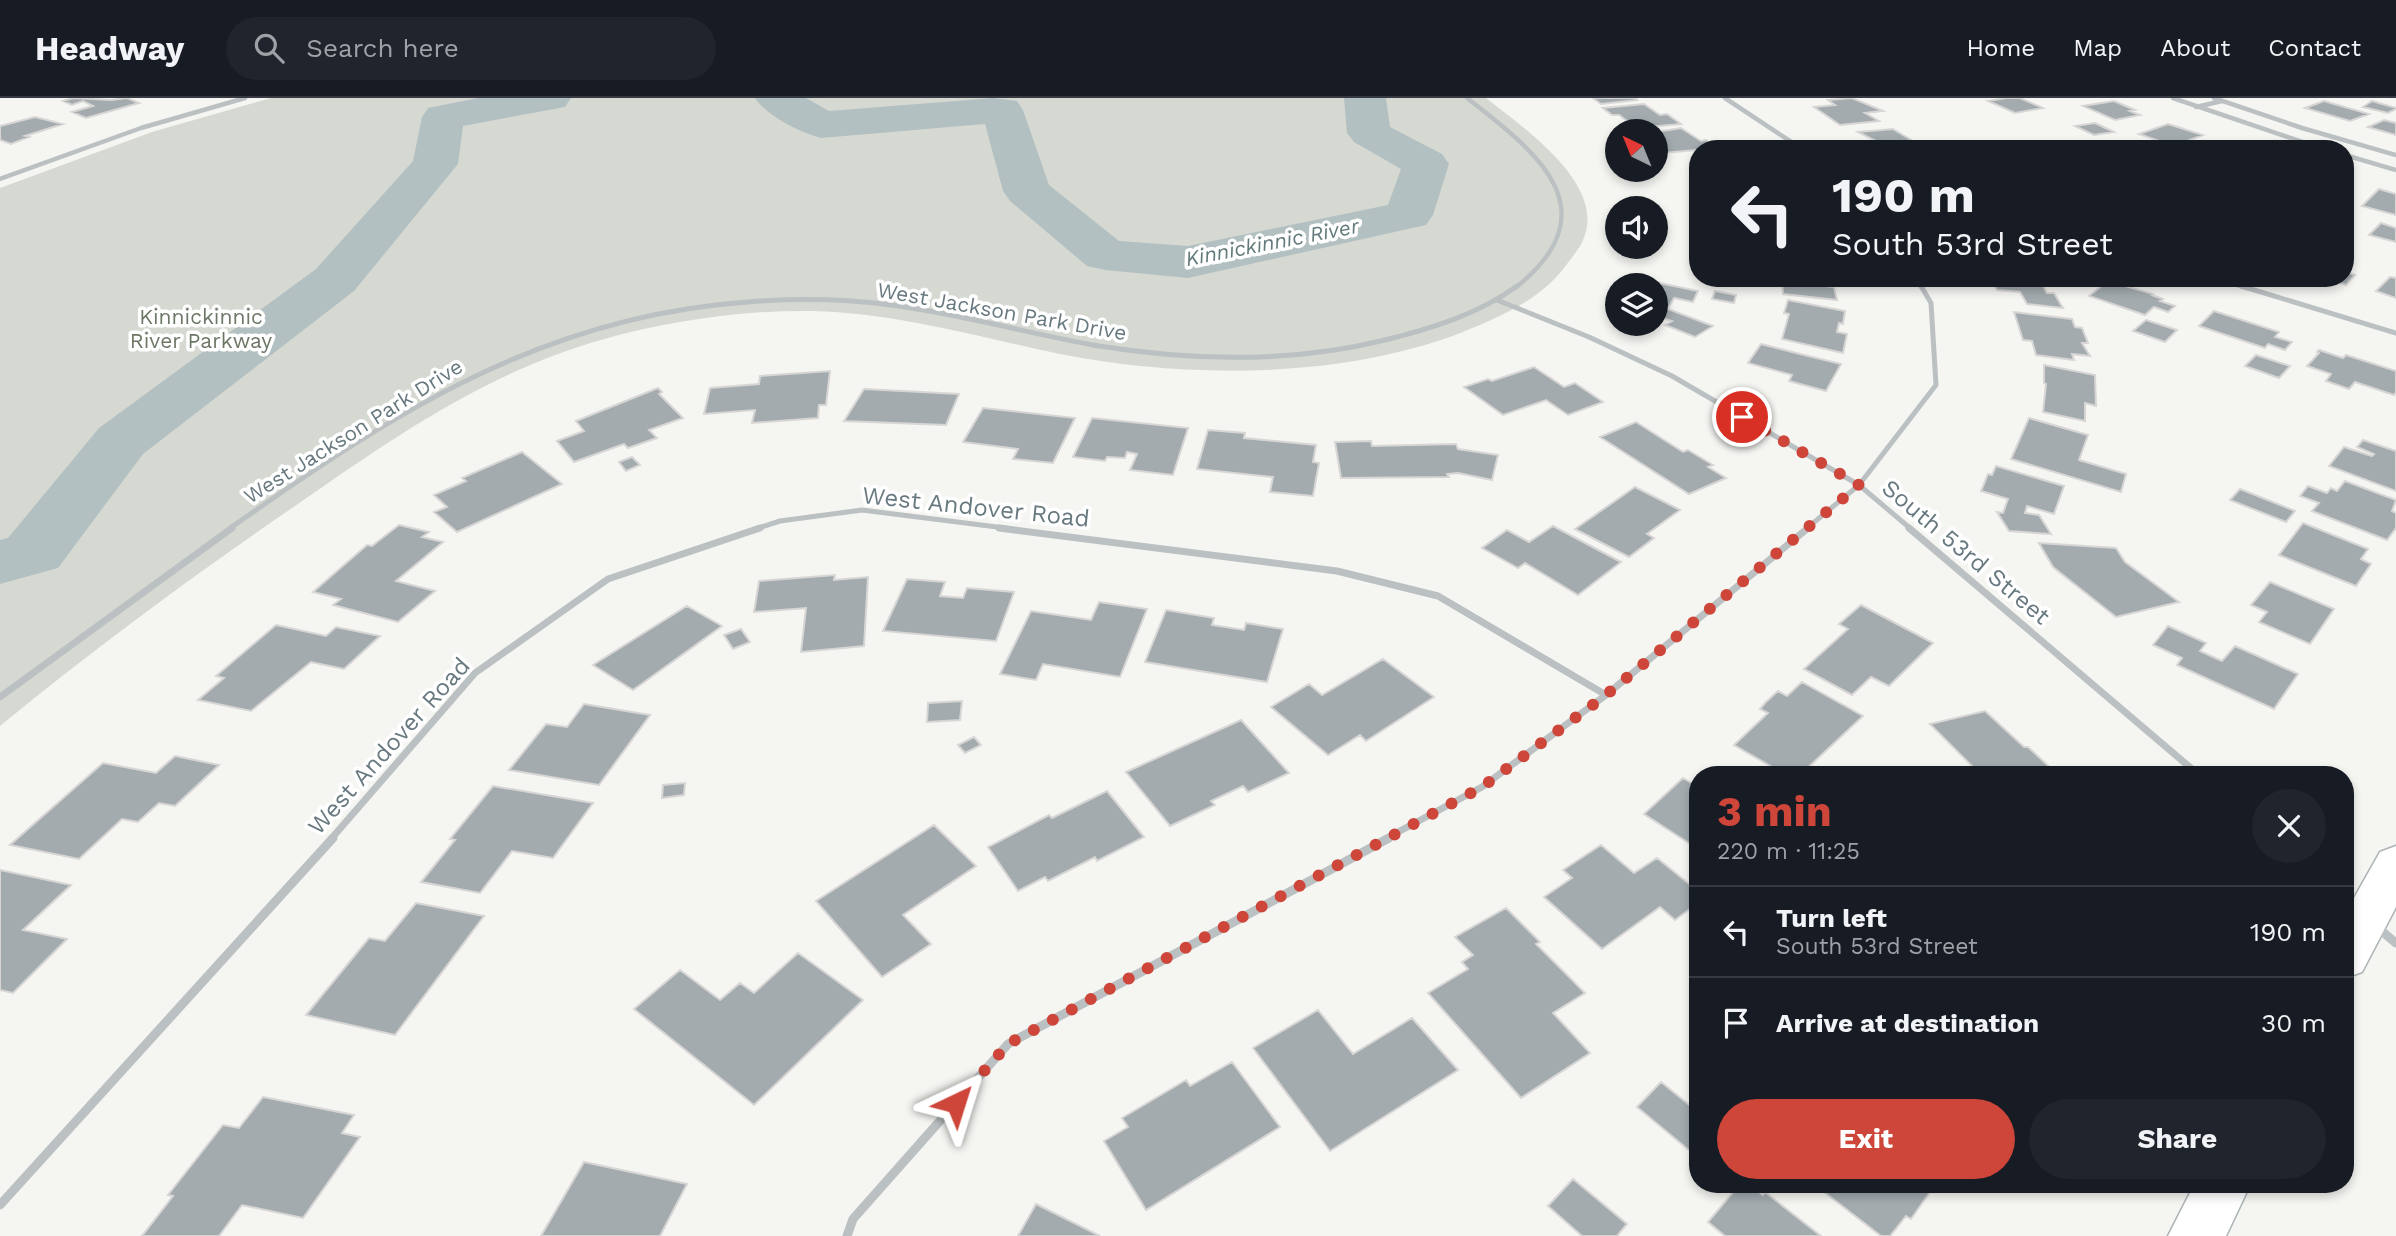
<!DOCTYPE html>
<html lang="en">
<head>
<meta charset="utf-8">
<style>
	:root { --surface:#171b24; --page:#20242c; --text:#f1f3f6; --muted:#9ea1a6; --line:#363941; --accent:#ce4539 }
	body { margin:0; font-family:"Work Sans",sans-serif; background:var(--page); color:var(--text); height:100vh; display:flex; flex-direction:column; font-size:26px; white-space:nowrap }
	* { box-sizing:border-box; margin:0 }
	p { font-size:23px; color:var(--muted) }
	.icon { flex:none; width:38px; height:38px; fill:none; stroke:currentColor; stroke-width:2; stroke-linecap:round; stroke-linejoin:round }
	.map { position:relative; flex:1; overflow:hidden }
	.drawer { position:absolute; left:1689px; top:668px; width:665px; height:427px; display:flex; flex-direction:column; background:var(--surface); border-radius:28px; box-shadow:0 4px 10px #0003 }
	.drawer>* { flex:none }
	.guide { position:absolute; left:1689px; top:42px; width:665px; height:147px; border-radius:28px; box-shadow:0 4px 10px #0003; background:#171b24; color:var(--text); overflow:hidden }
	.needle { width:46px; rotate:317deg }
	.controls { position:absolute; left:1605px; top:21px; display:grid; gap:14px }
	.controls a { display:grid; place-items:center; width:63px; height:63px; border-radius:50%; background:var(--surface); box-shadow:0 4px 10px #0003; font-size:35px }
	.pin { position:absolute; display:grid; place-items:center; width:60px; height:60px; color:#fff; margin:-30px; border:4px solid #fff; border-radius:50%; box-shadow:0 2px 7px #0007 }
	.me { position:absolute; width:77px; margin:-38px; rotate:41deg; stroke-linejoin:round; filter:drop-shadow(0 0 5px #0008) }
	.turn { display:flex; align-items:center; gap:24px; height:147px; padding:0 28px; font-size:32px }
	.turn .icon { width:91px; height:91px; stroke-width:2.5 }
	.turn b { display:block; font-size:49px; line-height:60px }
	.round { display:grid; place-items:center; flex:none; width:74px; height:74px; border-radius:37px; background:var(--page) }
	.head { display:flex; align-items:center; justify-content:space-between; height:119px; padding:0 28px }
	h1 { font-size:42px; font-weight:700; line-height:52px; color:var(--accent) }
	.button { display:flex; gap:14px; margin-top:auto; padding:14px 28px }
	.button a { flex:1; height:80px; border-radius:42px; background:var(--accent); color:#fff; font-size:28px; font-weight:700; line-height:80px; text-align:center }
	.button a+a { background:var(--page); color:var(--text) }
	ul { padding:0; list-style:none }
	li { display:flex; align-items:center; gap:21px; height:91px; padding:0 28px; border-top:2px solid var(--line) }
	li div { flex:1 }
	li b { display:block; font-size:26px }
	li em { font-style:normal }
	header { display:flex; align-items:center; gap:42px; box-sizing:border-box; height:98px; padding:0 35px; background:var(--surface); border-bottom:2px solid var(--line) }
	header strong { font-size:33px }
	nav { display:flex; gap:38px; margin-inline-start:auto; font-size:24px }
	.search { width:490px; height:63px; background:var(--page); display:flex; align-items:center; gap:18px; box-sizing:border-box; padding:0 24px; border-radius:38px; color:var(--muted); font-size:26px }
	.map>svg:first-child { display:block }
	.green { fill:#d6d9d2 }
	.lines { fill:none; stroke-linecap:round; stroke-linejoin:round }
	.river { fill:#b3c0c2; fill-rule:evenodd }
	.building { fill:#a3abaf; stroke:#d7d6d5; stroke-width:2 }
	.secondary-casing { stroke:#adb4b7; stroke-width:3 }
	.street-far3 { stroke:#bbc0c2; stroke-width:4.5 }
	.street-far2 { stroke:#bbc0c2; stroke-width:5 }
	.street-far1 { stroke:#bbc0c2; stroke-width:7 }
	.street { stroke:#bbc0c2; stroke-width:9 }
	.secondary { fill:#fff; fill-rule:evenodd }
	.route { stroke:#ce4539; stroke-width:12; stroke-dasharray:0 21.6 }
	.labels { text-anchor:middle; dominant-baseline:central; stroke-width:7; stroke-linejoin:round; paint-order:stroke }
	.far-water-label { font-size:21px; font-style:italic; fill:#637a7c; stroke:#fff }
	.far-street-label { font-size:21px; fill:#687980; stroke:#fff }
	.far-park-label { font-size:21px; fill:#6c7866; stroke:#fff }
	.street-label { font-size:24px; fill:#687980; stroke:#fff }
</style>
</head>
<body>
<header>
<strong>Headway</strong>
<div class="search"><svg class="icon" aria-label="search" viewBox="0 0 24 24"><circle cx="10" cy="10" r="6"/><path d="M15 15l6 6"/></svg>Search here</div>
<nav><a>Home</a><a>Map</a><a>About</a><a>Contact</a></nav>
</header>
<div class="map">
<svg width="2396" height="1138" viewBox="0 0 2396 1138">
	<rect width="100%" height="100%" fill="#f5f5f2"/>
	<path class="green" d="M271 0H1486C1522 29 1608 86 1583 142 1580 150 1572 159 1567 166 1542 201 1502 218 1463 234 1342 281 1187 281 1060 256 978 239 897 215 812 213 742 212 668 223 601 242 485 275 393 340 295 408 194 477 95 550 0 628V90L152 34Z"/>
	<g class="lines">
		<path class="river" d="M478 0H571L565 9 463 28 458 66 354 193 143 356 58 470 0 486V442L8 440 99 330 316 171 413 63 422 19 428 10Z
			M755 0H806L829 13 993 0 1017 3 1023 12 1049 87 1119 143 1188 148 1388 107 1401 71 1354 44 1347 35 1344 0H1386L1390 29 1442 56 1449 66 1433 117 1426 127 1188 180 1105 172 1087 168 1010 103 1003 93 985 26 821 40C799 34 768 19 755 0Z"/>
	</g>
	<path class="building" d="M73 0 111 2 127 0 139 5 86 20 72 14 93 8 83 3 72 7 63 3Z
		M1593 0H1635L1637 2 1601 6Z
		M1852 0 1883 13 1865 15 1879 23 1840 27 1814 9 1835 7 1828 2Z
		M2006 0H2020L2043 10 2015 15 1988 3Z
		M2114 3 2135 12 2130 13 2140 17 2115 22 2083 8Z
		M2324 3 2369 16 2350 23 2305 10Z
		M2372 3 2396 10V11L2388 15 2363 9Z
		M1644 6 1660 17 1667 16 1681 26 1637 30 1619 17H1612L1603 10Z
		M35 19 63 26 25 38 29 39 11 46 0 42V28Z
		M2384 22 2396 25V37L2368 29Z
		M2095 25 2114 34 2094 37 2075 28Z
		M2168 26 2203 37 2174 48 2139 36Z
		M1681 30 1701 43 1706 42 1719 50 1663 55 1656 50V34Z
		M1893 31 1926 51H1874L1867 46 1880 45 1858 34Z
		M2379 91 2396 96V117L2362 108Z
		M2381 125 2396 130V144L2369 137Z
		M2345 173 2355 177 2346 187 2324 180H2345Z
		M2390 179 2396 180V200L2376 193Z
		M1782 180H1824L1825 188 1834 189 1837 202 1783 196Z
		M1990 180H2039L2047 195H2054L2063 210 2027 206 2020 194 1997 192Z
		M1640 181 1698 193 1693 204 1674 200 1668 211 1713 228 1695 239 1665 227 1672 223 1656 218V187H1636Z
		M2108 183 2153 196 2152 197 2163 201 2160 203 2175 208 2168 214 2154 209 2145 217 2089 198Z
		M1715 193 1736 197 1734 205 1712 201Z
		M1788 202 1845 213 1843 226 1839 225 1837 234 1847 236 1843 255 1782 241 1789 216 1784 215Z
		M2214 213 2279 234 2275 239 2292 244 2285 252 2268 246 2265 250 2199 228Z
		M2014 214 2072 221 2075 229 2082 230 2088 245H2082L2090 258 2072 256 2074 262 2036 257 2032 243 2023 242Z
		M2146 222 2177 232 2165 244 2133 233Z
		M1761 246 1804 257 1841 266 1826 293 1789 283 1792 277 1748 265Z
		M2319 252 2343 260 2346 257 2396 273V294L2394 297 2355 284 2349 291 2326 283 2331 276 2307 268 2319 255 2317 254Z
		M2256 257 2290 268 2279 280 2245 268Z
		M2044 267 2095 277 2096 308 2085 305V323L2043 314 2046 286 2044 285Z
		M1534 269 1564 289 1575 285 1603 304 1568 317 1546 302 1503 317 1464 289 1488 281 1492 283Z
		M830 273 826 307H819L818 320 752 325 755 312 704 316 710 290 759 286 760 278Z
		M658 290 662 294 659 296 683 320 649 332 657 340 628 350 624 346 574 364 557 343 584 333 576 323Z
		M864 291 959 296 946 327 844 323Z
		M983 310 1075 320 1053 365 1013 361 1018 351 963 344Z
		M1092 320 1188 330 1173 377 1130 372 1137 356 1127 354 1125 360 1107 359 1105 363 1073 359Z
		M2029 320 2088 337 2079 362 2126 376 2121 394 2011 361Z
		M1636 324 1683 354 1688 352 1713 367 1708 369 1726 380 1689 396 1600 339Z
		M1208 332 1245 335 1244 340 1316 347 1313 364 1319 365 1313 398 1270 394 1273 379 1197 371Z
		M2363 342 2396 353V393L2329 368 2344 349 2372 358 2374 356 2357 349Z
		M1371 343 1372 348 1456 346 1458 351 1498 357 1492 382 1458 375 1447 376 1449 379 1341 380 1335 344Z
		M522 354 562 386 457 434 434 414 447 409 434 397 466 383 462 380Z
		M632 359 640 367 626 373 619 364Z
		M1996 368 2064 388 2054 416 2027 408 2025 415 2039 417 2051 436 2009 433 1997 414 2003 415 2008 401 1981 393 1988 376 1992 377Z
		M2345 383 2396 402 2392 413 2396 415V430L2387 442 2312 413 2319 405 2300 398 2308 388 2327 395 2331 390 2337 393Z
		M1635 389 1680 412 1647 436 1654 440 1629 459 1575 431Z
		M2240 391 2295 413 2286 424 2230 402Z
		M2303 425 2368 451 2361 461 2371 466 2356 488 2279 457Z
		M399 427 429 434 422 439 443 444 396 483 435 493 398 524 333 507 341 501 313 494 367 447 372 448Z
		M1553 428 1621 464 1578 497 1525 465 1518 470 1482 450 1507 432 1529 444Z
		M2039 445 2116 450 2125 464 2179 504 2116 519 2053 469Z
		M835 477 834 482 868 479 864 548 801 554 806 510 754 514 759 483Z
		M907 481 945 484 940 498 963 500 967 490 1014 494 996 543 883 533Z
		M2270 484 2334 511 2310 546 2259 524 2267 514 2251 507Z
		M1099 504 1147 511 1120 579 1043 566 1036 582 1000 576 1031 513 1091 522Z
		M1861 507 1933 545 1889 588 1871 579 1852 597 1804 571 1848 531 1839 526Z
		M687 508 722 528 633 592 593 567Z
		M1166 512 1214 520 1212 527 1244 532 1246 525 1283 531 1267 584 1145 564Z
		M276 527 326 538 336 529 380 538 344 571 311 564 251 613 198 602 224 580 216 578Z
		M2168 528 2206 545 2200 553 2222 563 2235 548 2298 576 2274 611 2177 567 2182 560 2153 547Z
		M741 531 750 544 733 551 724 537Z
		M1383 561 1434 599 1366 643 1360 637 1328 657 1271 609 1309 586 1322 597Z
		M1802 584 1863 618 1800 677H1786L1734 647 1768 615 1760 611 1766 604 1778 593 1787 598Z
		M962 603 960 622 927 624 928 605Z
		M584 606 650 617 599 687 509 672 546 626 567 629Z
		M1985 613 2024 649H2028L2058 677H1981L1930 626Z
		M1241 622 1289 675 1248 694 1243 688 1211 703 1215 707 1170 728 1126 674Z
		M974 639 981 647 965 655 958 647Z
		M175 658 219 667 175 708 159 705 138 724 122 721 79 761 10 747 103 665 156 675Z
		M1683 680 1698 689V751L1644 716Z
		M685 685 684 697 662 700 663 687Z
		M493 688 593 705 553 760 512 753 480 795 421 784 455 742 450 741Z
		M1107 693 1144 739 1097 763 1095 759 1048 783 1045 779 1018 793 988 749 1049 717 1052 720Z
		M934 727 976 768 903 817 931 846 882 879 816 803Z
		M1601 747 1634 775 1657 760 1698 793V805L1675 822 1660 809 1602 851 1544 799 1572 780 1563 772Z
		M0 772 71 787 23 832 67 841 13 895 0 892Z
		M416 805 484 818 395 937 306 917 369 840 385 843Z
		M1506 810 1540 844 1536 846 1585 895 1553 915 1590 955 1521 1000 1428 895 1468 871 1462 864 1473 857 1455 839Z
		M798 855 863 902 754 1007 634 911 680 872 720 902 740 885 754 895Z
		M1318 912 1353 956 1412 920 1458 972 1330 1053 1253 950Z
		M1232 964 1280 1029 1146 1112 1104 1043 1128 1029 1122 1020 1186 982 1190 988Z
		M1661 984 1698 1014V1045L1690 1053 1637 1009Z
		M263 999 354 1017 342 1035 360 1039 303 1120 242 1107 219 1138H142L173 1098 168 1097 223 1027 239 1030Z
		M584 1064 687 1086 660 1138H541Z
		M1573 1081 1627 1126 1617 1138H1582L1548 1108Z
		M1739 1087H1749L1763 1097 1765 1094 1821 1138H1725L1708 1124Z
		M1815 1087H1935L1911 1121 1906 1118 1890 1138H1881Z
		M1036 1106 1100 1138H1018Z"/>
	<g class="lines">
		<g class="secondary-casing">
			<path id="secondary" d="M2396 748V809L2362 874 2345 880V816L2380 754Z
				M2194 1087H2250L2226 1138H2168Z"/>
		</g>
		<path class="street-far3" d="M1467 0C1535 53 1614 112 1515 190
			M1725 0 1802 51
			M2173 0 2323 51
			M2214 0 2302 30 2396 57
			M2196 9 2222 3
			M2345 57 2396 72
			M0 81 141 30 245 0
			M1917 180 1922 190
			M2216 180 2247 190"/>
		<path class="street-far2" d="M2241 188 2396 235
			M1497 202 1589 239 1672 278 1859 387 1911 431
			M229 431C392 316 542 218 748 204 796 200 844 201 891 207 961 216 1030 236 1099 248 1193 263 1292 265 1385 242 1430 231 1479 216 1517 188
			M755 431 780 423 862 412 1013 431
			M1806 431 1859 387 1936 287 1931 205 1921 188"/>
		<path class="street-far1" d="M999 430 1337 473 1438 498 1606 597
			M1909 430 2199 677
			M0 599 232 430
			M331 741 475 575 608 481 760 430
			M1385 741 1482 689 1606 597 1808 430"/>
		<path class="street" d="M2345 802 2355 811
			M2378 830 2396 845
			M0 1107 333 740
			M847 1138 853 1121 1008 946 1389 740"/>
		<use href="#secondary" class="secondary"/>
	</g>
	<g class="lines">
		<path class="route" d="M956 1005 1008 946 1482 689 1606 597 1859 387 1742 319"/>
	</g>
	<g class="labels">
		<g class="far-water-label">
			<text transform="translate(1272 144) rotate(-11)">Kinnickinnic River</text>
		</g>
		<g class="far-street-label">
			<text transform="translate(1002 213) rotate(10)">West Jackson Park Drive</text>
			<text transform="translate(353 333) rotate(-32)">West Jackson Park Drive</text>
		</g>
		<g class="far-park-label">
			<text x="201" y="218">Kinnickinnic<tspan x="201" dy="24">River Parkway</tspan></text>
		</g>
		<g class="street-label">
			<text transform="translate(976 409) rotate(6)">West Andover Road</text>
			<text transform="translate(1966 454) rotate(40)">South 53rd Street</text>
			<text transform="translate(389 648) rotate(-48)">West Andover Road</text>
		</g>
	</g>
</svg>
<div class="controls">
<a><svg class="needle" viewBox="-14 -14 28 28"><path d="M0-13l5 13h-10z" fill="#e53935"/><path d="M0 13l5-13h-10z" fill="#9ea1a6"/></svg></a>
<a><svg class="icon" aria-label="sound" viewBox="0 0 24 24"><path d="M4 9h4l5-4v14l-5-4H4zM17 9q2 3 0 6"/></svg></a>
<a><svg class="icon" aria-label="layers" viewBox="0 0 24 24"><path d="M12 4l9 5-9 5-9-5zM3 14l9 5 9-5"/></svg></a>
</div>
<div class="pin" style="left:1742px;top:319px;background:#d93025"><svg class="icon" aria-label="arrive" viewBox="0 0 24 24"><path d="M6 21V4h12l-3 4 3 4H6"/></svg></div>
<svg class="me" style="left:956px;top:1005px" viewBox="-20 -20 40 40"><path d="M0-17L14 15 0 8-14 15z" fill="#ce4539" stroke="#fff" stroke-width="4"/></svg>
<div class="guide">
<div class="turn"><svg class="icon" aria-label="left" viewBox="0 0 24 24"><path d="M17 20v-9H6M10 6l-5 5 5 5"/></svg><div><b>190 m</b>South 53rd Street</div></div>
</div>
<section class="drawer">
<div class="head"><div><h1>3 min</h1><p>220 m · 11:25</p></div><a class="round"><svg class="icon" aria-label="close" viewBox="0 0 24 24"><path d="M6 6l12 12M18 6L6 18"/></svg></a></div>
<ul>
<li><svg class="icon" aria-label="left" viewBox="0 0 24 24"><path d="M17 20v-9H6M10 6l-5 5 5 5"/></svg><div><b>Turn left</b><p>South 53rd Street</p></div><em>190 m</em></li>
<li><svg class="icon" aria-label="arrive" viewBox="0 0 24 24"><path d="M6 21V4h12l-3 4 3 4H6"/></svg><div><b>Arrive at destination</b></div><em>30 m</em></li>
</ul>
<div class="button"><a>Exit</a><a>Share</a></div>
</section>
</div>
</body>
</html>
